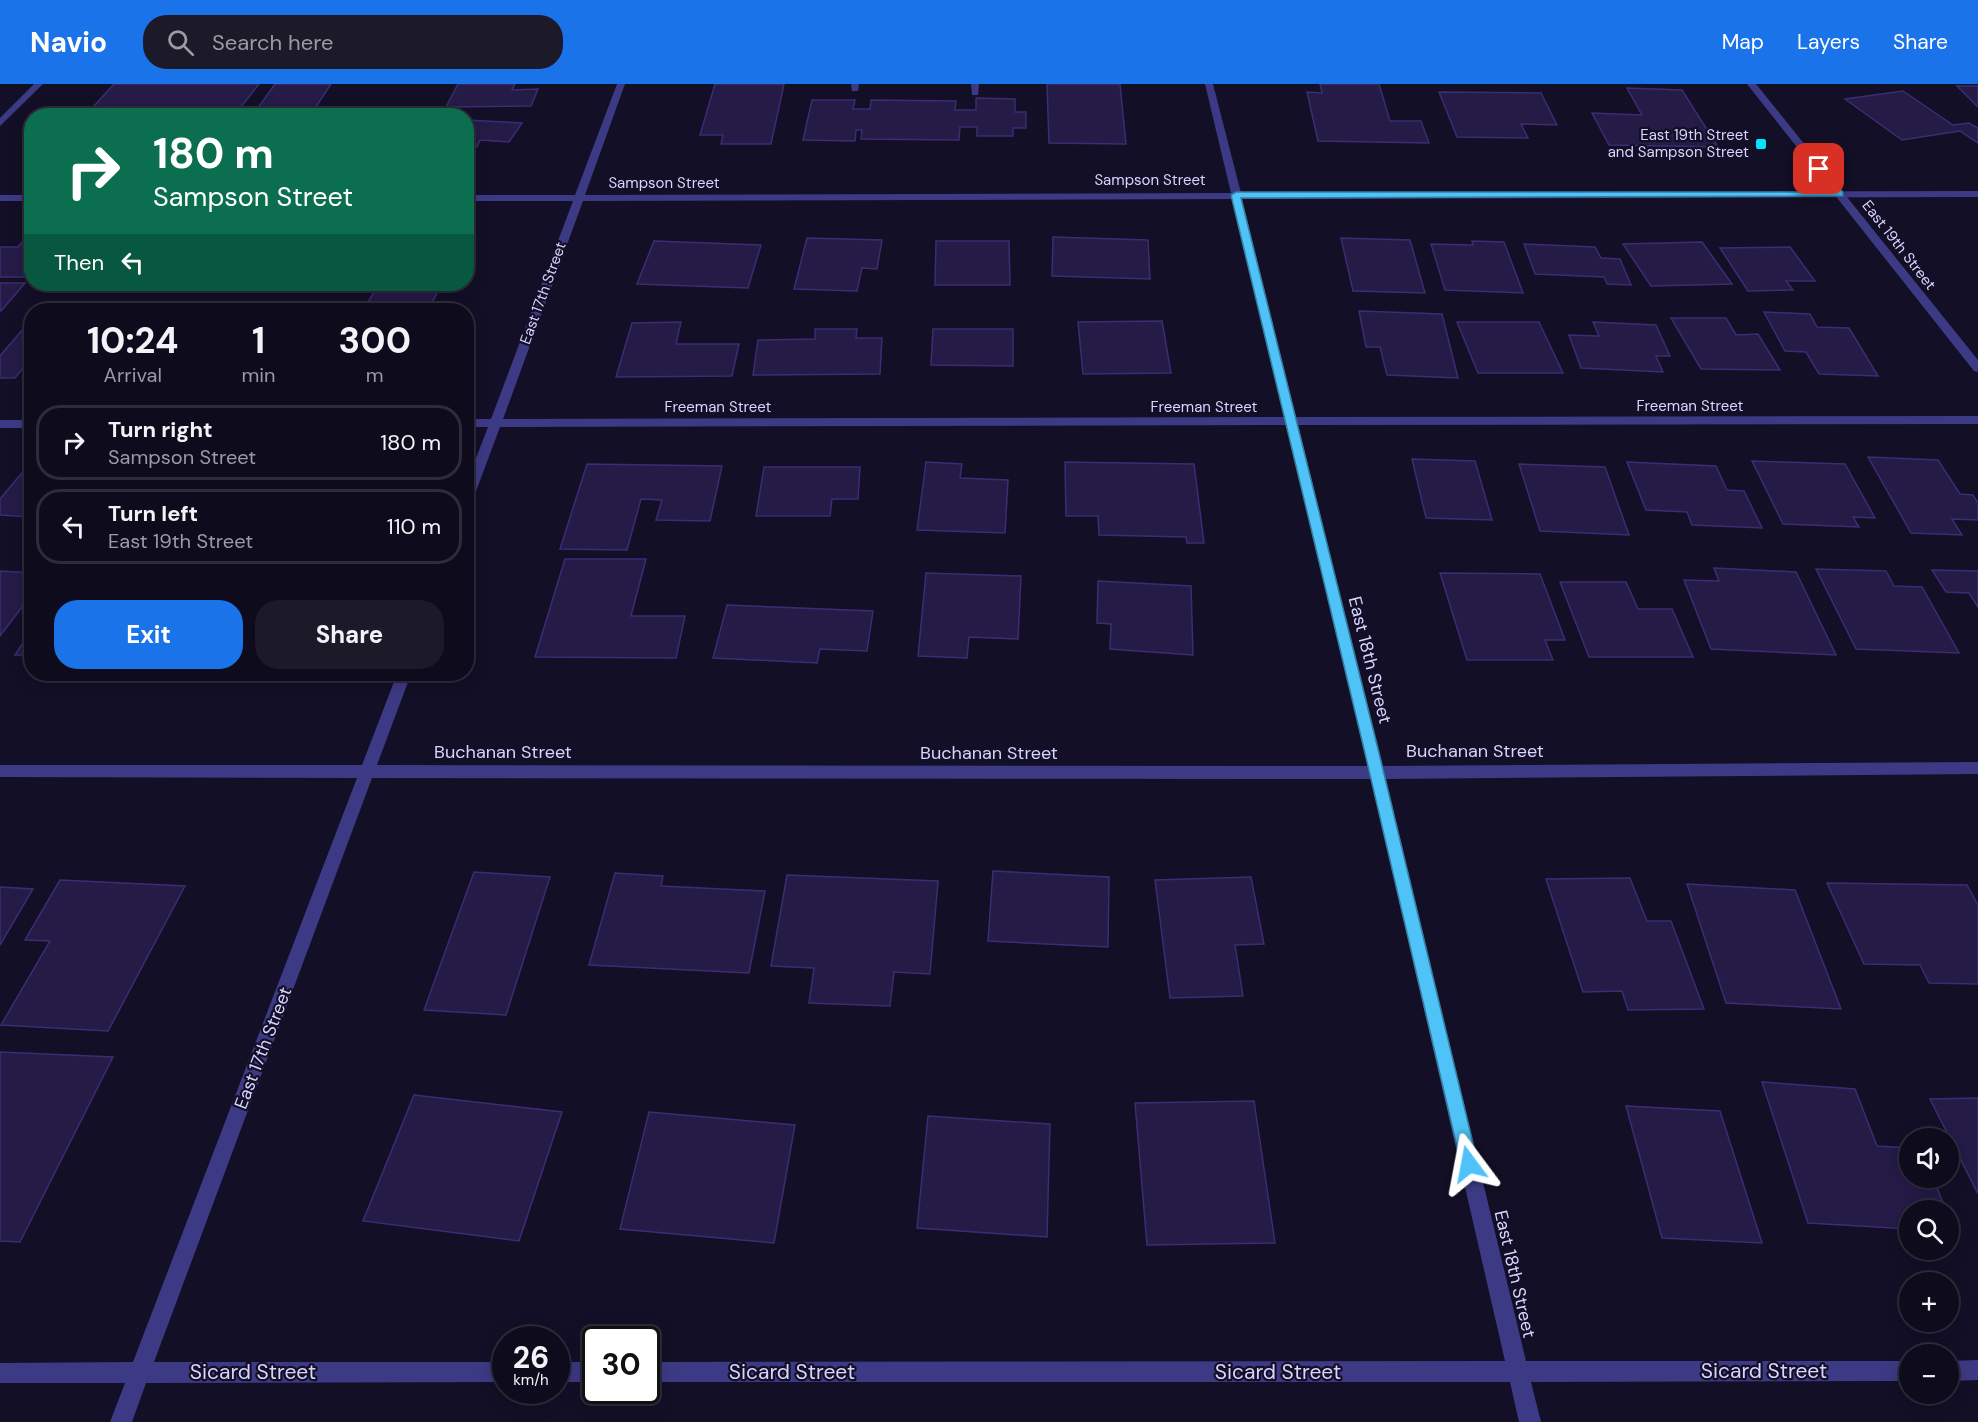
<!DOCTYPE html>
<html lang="en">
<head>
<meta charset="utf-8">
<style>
	:root { --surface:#0e0b1c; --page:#1c1929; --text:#f1f3f6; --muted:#9b9ba3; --line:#2e2b3b; --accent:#1a73e8 }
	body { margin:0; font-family:"DM Sans",sans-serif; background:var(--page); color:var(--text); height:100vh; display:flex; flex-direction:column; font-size:22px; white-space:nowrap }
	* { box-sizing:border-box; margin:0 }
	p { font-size:20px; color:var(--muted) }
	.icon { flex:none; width:33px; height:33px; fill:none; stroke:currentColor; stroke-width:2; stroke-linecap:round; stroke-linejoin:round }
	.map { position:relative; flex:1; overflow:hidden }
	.sheet { position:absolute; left:24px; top:219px; width:450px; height:378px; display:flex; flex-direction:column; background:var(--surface); border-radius:24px; box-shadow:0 3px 15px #0003,0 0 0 2px var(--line) }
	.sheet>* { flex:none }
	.guide { position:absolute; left:24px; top:24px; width:450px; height:183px; border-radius:24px; box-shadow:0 3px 15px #0003,0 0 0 2px var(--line); background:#0b6e4f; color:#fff; overflow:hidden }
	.buttons { position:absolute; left:1899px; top:1044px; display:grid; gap:12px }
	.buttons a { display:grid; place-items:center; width:60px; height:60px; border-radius:50%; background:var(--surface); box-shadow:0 3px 15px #0003,0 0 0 2px var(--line); font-size:30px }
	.speed { position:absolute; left:492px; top:1242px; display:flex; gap:12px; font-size:30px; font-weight:700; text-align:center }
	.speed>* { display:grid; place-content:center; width:78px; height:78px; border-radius:50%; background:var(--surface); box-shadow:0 3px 15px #0003,0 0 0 2px var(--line); line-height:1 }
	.speed small { font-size:15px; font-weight:400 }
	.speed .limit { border:3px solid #111; border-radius:9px; background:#fff; color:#111 }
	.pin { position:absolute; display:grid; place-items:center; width:51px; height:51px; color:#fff; margin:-26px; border-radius:12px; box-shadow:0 3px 9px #0006 }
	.me { position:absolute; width:66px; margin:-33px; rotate:347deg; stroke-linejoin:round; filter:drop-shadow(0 0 4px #0008) }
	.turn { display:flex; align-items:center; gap:21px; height:126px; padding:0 30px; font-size:27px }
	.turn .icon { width:78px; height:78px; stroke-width:2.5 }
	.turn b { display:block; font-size:42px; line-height:51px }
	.then { display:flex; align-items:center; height:57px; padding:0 30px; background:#0003; gap:12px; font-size:22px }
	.eta { display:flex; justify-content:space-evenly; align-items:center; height:102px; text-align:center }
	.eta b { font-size:36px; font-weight:700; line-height:42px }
	.primary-button { display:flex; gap:12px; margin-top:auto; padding:12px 30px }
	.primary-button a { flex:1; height:69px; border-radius:24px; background:var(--accent); color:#fff; font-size:24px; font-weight:700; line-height:69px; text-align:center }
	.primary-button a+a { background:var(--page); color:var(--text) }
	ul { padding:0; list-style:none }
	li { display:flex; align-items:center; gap:18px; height:75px; margin:0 12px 9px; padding:0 18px; border:3px solid var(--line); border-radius:24px }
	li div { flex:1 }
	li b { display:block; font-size:22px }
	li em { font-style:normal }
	header { display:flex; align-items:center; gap:36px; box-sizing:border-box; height:84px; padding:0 30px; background:var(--accent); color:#fff }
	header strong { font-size:28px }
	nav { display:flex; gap:33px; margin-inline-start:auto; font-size:21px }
	.search { width:420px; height:54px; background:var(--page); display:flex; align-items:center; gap:15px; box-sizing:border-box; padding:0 21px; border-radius:24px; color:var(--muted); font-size:22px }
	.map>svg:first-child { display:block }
	.building { fill:#241b47; stroke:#3b2d73; stroke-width:1.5 }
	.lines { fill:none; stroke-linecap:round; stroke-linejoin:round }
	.service { fill:#3d3a85; fill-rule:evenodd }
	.minor { fill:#3d3a85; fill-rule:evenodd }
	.tertiary { fill:#3d3a85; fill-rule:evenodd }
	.route { fill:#4fc3f7; stroke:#337fa1; stroke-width:1.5 }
	.poi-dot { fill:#00e5ff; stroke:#130f26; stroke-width:2 }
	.labels { text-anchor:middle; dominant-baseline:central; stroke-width:4.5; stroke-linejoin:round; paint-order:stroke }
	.far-poi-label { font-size:15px; fill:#d9d4ff; stroke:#130f26; text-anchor:end }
	.far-street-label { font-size:15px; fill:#d9d4ff; stroke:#130f26 }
	.street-label { font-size:18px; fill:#d9d4ff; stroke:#130f26 }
	.near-street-label { font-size:21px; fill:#d9d4ff; stroke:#130f26 }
</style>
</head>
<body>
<header>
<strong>Navio</strong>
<div class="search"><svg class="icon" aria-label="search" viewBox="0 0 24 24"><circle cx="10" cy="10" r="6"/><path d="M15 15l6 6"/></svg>Search here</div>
<nav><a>Map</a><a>Layers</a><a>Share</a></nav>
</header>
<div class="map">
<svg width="1978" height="1338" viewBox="0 0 1978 1338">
	<rect width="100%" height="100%" fill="#130f26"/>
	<path class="building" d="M114 0H259L234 32H85Z
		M275 0H331L310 32H252Z
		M458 0H515L512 6 538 5 531 22 446 23Z
		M715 0H784L771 60H721L723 51H700Z
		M1047 0H1120L1126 60 1049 59Z
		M1320 0H1379L1390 37H1421L1429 59 1318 57 1307 8 1322 9Z
		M1957 2H1978V23Z
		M1627 4 1682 6 1718 63 1609 61 1592 29 1642 31Z
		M1903 7 1953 41 1969 39 1978 44V59L1960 47 1902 56 1845 15Z
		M1439 8 1541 9 1557 41 1521 40 1528 54 1457 53Z
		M976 14 1015 15V28H1026V44H1013V52H977V43H960L959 56 861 55 862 46H856L855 57 803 56 812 16H855L853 25H870L871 16 956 17 955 26H976Z
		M466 36 522 39 509 58 480 56 477 63 466 62Z
		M1053 153 1148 156 1150 195 1052 192Z
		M807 154 882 156 877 185 862 184 857 207 794 205Z
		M1341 154 1410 156 1425 209 1353 207Z
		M23 157H32V193H0V163H18Z
		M654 157 761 161 748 204 637 200Z
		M936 157H1009L1010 201H935Z
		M1472 157 1504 158 1523 209 1445 206 1431 160 1473 161Z
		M1702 158 1732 200 1651 202 1623 160Z
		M1524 160 1595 163 1601 174 1620 175 1631 201 1607 200 1604 193 1535 190Z
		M1790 163 1815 197H1786L1793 206 1748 207 1720 164Z
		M0 199H25L1 227H0Z
		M379 200H442L428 226H363Z
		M1359 227 1442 230 1458 294 1387 291 1380 263H1366Z
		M1764 228 1810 230 1817 243 1849 244 1878 292 1819 290 1806 268 1785 267Z
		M1671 234H1726L1736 251 1758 250 1780 286 1701 285Z
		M1162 237 1171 289 1083 290 1078 238Z
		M681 238 676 260H739L732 292 616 293 632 239Z
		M1457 238H1539L1563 289H1478Z
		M1593 238 1656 241 1670 272H1656L1663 288 1581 284 1569 251 1599 252Z
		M23 245H32V279H27L15 294H0V272Z
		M815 245H857L856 254H882L880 290 753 291 758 256 815 255Z
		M933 245H1013V282L931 281Z
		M1868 373 1938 376 1960 410 1973 411 1978 419V436L1952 435 1962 451 1911 449Z
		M1412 375 1475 377 1492 436 1426 434Z
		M1752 377 1845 380 1875 434 1853 433 1859 443 1783 440Z
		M31 378 32 433 0 431V415Z
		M926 378 962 380 960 394 1008 396 1005 449 917 446Z
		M1065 378 1194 380 1204 459H1187L1186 453 1099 451 1098 432H1066Z
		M1627 378 1716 382 1727 406 1744 407 1762 444 1692 441 1687 428 1646 426Z
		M587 380 722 382 710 437 656 436 662 416 641 415 627 466 560 465Z
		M1519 380 1605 383 1629 451 1540 447Z
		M764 383H860L858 415H832L830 432H756Z
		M565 475H646L631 532H685L676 574 535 573Z
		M1714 484 1796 488 1836 571 1711 565 1684 496 1719 497Z
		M1816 485 1886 487 1894 502 1922 503 1959 569 1856 565Z
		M1932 486 1978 487V523L1969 509 1946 508Z
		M0 487 32 489V510L0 552Z
		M926 489 1021 492 1018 555 969 553 967 574 918 572Z
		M1440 489 1540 490 1565 556H1545L1553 576H1467Z
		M1098 497 1191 502 1193 571 1110 565 1111 540 1097 539Z
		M1560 498H1626L1638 525H1672L1693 573H1589Z
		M727 521 873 527 867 567 820 565 817 579 713 574Z
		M32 545V571H15Z
		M993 787 1109 793 1108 863 988 857Z
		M474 788 550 793 506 931 424 926Z
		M615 789 663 792 661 802 765 807 749 889 589 881Z
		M787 791 938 797 930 890 894 888 890 922 809 919 814 884 771 882Z
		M1251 793 1264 860 1235 861 1243 912 1170 914 1155 796Z
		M1630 794 1647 837H1671L1704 925 1628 926 1622 907 1583 908 1546 795Z
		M60 796 185 802 108 947 1 941 50 857 25 856Z
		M1827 799 1967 801 1978 821V900L1929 899 1920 881 1864 880Z
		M1687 800 1795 806 1841 925 1726 919Z
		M0 803 33 805 0 861Z
		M0 968 113 973 20 1158 0 1157Z
		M1762 998 1855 1005 1877 1062 1910 1064V1094H1933L1946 1126H1910V1145L1808 1139Z
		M414 1011 562 1028 519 1157 363 1137Z
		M1978 1014V1110L1930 1015Z
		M1254 1017 1275 1159 1147 1161 1135 1019Z
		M1626 1022 1720 1027 1762 1159 1662 1154Z
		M649 1028 795 1041 774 1159 620 1145Z
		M928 1032 1050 1040 1047 1153 917 1144Z"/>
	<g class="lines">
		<path class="service" d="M851 0H859L858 7H852Z
			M971 0H979L978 11H972Z"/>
		<path class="minor" d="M34 0H43L0 42V34Z
			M617 0H625L585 111 1231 109 1205 0H1213L1241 109 1978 107V113L1242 115 1296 333 1978 332V340L1298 341 1383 682 1978 678V690L1386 695 1526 1277H1910V1297L1531 1298 1541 1338H1519L1510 1298H646V1278L1505 1277 1371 695 372 694 154 1278H506V1298L146 1299 132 1338H110L125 1299H0V1279L133 1278 357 694 0 693V681H362L397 590H411L377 681 1368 682 1286 341 500 343 472 418 466 422V400L488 343H466V335H491L573 117H466V111H575ZM1232 115 1285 333 503 335 583 117Z
			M0 111H32V117H0Z
			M0 336H32V344H0Z
			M1978 1276V1296L1948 1297V1277Z
			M556 1278H596V1298H556Z"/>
		<path class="tertiary" d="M1747 0H1756L1978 276V288L1974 287Z"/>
	</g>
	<path class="route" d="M1819 82 1843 108V112L1241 114 1378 665 1478 1080 1475 1086 1469 1089 1463 1086 1461 1080 1364 665 1231 111 1236 108H1833L1815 85Z"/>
	<rect class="poi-dot" x="1755" y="54" width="12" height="12" rx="3"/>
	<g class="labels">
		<g class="far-poi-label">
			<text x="1749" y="51">East 19th Street<tspan x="1749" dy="17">and Sampson Street</tspan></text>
		</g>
		<g class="far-street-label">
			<text x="1150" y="96">Sampson Street</text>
			<text x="664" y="99">Sampson Street</text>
			<text transform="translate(1899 161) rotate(52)">East 19th Street</text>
			<text transform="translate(543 209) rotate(-70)">East 17th Street</text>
			<text x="1690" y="322">Freeman Street</text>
			<text x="718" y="323">Freeman Street</text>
			<text x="1204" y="323">Freeman Street</text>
		</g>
		<g class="street-label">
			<text transform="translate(1370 576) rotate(76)">East 18th Street</text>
			<text x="1475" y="667">Buchanan Street</text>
			<text x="503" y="668">Buchanan Street</text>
			<text x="989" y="669">Buchanan Street</text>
			<text transform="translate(263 964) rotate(-69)">East 17th Street</text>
			<text transform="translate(1515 1190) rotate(77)">East 18th Street</text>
		</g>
		<g class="near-street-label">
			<text x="1764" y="1287">Sicard Street</text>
			<text x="253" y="1288">Sicard Street</text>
			<text x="792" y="1288">Sicard Street</text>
			<text x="1278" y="1288">Sicard Street</text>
		</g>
	</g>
</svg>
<div class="buttons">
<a><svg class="icon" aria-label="sound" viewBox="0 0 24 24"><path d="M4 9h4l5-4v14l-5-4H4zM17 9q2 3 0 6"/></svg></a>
<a><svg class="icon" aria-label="search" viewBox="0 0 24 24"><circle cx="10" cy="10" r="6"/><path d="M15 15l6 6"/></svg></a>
<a>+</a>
<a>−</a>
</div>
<div class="speed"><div>26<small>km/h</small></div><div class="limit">30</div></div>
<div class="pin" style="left:1819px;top:85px;background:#d93025"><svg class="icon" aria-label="arrive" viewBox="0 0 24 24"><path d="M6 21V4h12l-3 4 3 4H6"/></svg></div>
<svg class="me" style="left:1469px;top:1080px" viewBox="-20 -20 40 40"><path d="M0-17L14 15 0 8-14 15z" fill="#4fc3f7" stroke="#fff" stroke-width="4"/></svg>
<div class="guide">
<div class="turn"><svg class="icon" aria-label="right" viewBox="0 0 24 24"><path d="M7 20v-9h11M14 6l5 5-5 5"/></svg><div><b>180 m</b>Sampson Street</div></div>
<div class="then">Then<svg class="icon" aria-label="left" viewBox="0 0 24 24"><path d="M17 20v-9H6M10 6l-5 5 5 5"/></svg></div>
</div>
<section class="sheet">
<div class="eta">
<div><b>10:24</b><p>Arrival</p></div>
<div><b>1</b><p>min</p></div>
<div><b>300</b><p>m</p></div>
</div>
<ul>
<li><svg class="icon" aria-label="right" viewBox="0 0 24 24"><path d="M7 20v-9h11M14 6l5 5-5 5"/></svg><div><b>Turn right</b><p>Sampson Street</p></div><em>180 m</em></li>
<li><svg class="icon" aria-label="left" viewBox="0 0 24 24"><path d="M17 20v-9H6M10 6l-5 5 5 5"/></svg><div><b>Turn left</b><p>East 19th Street</p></div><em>110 m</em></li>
</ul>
<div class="primary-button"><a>Exit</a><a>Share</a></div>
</section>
</div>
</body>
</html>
